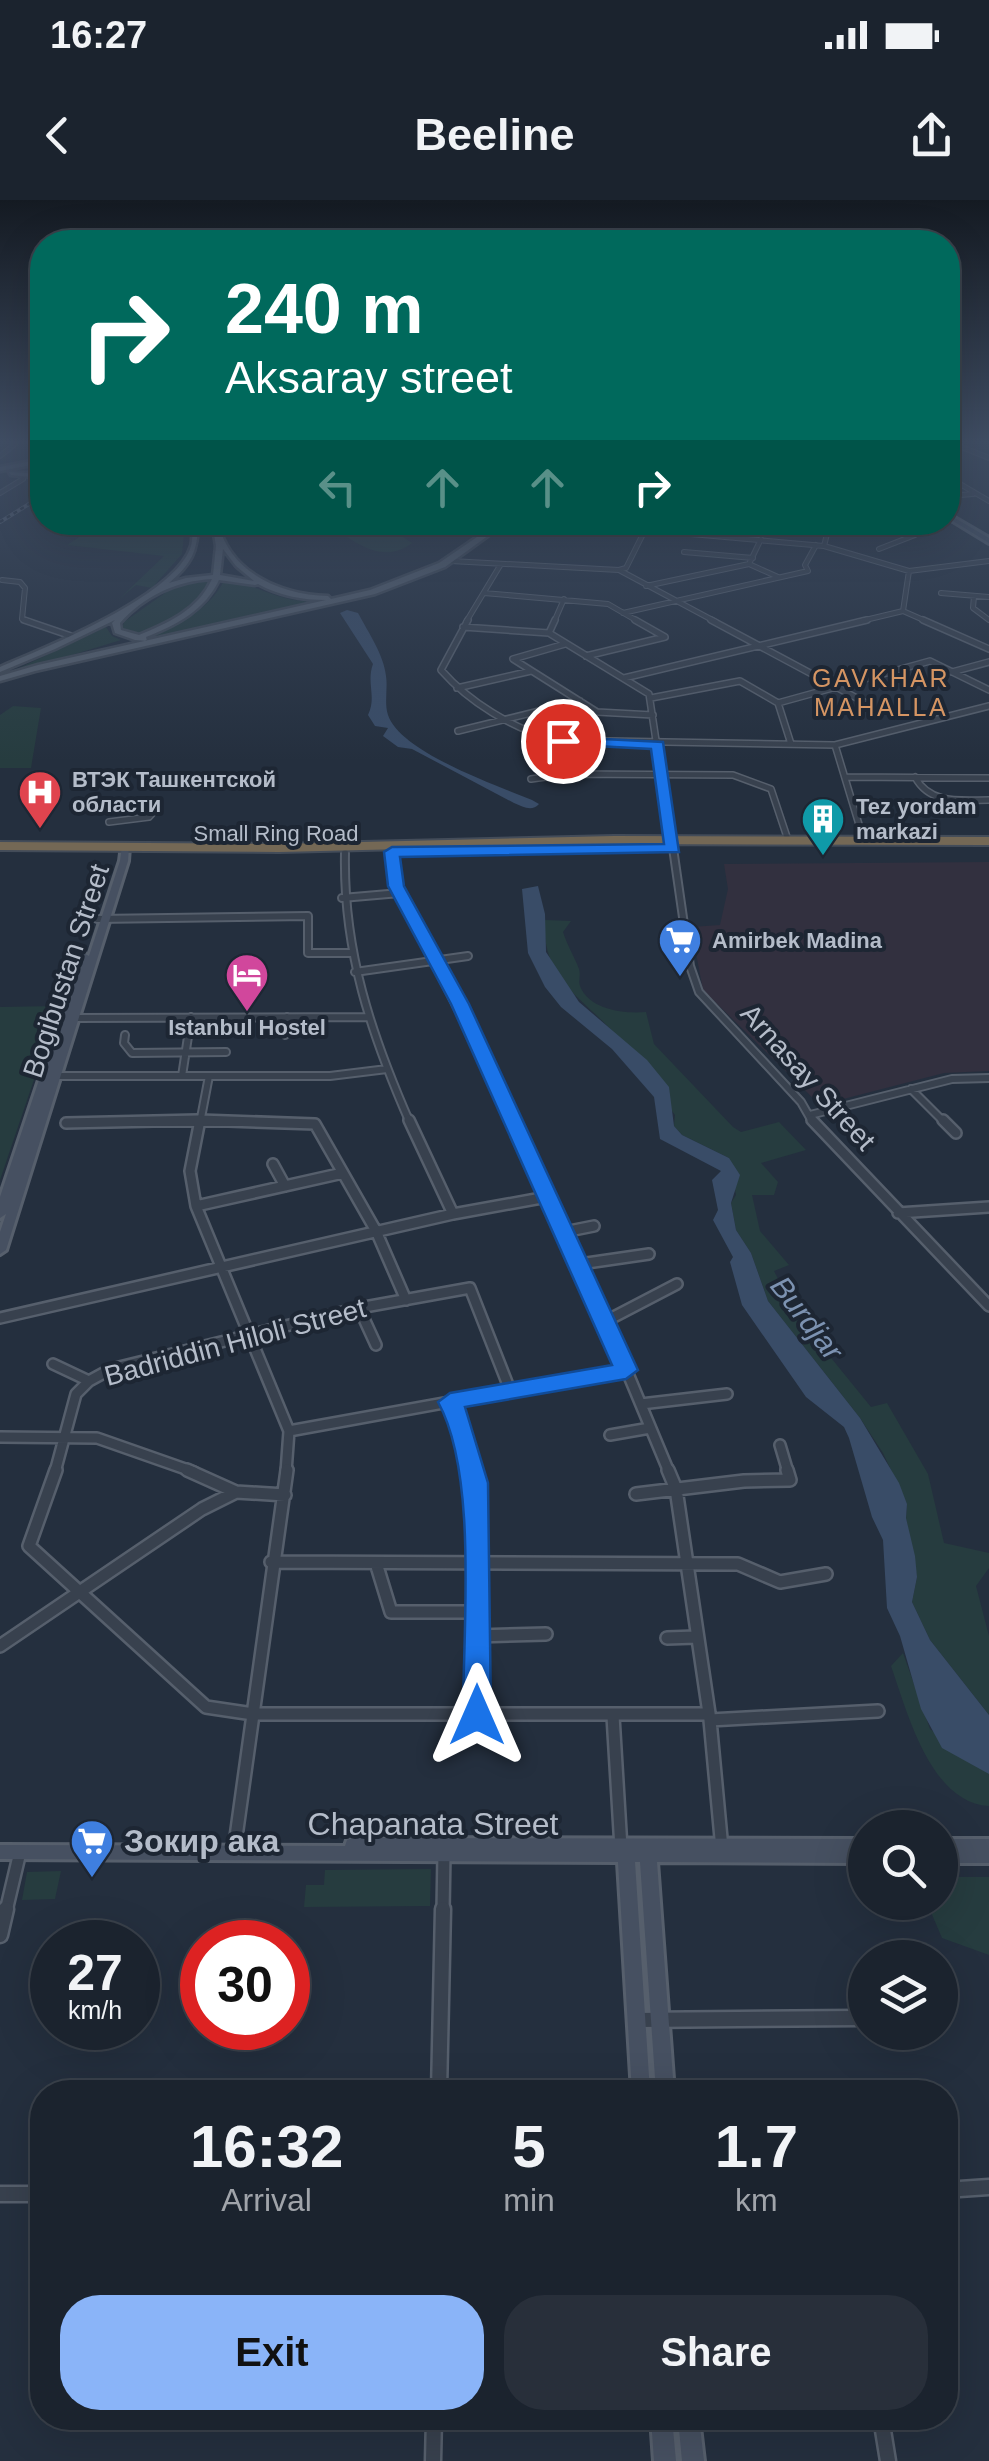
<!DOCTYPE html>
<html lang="en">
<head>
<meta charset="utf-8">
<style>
	:root { --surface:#1b232e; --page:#282f3a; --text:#f1f3f6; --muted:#a0a4aa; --line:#39404a; --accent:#8ab4f8 }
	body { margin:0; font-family:Helvetica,sans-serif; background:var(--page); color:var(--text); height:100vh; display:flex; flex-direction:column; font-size:38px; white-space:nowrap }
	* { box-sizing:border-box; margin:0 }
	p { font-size:32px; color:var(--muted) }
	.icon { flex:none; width:55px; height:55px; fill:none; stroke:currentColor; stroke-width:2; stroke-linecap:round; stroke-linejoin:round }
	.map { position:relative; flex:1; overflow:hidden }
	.details { position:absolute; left:30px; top:1880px; width:928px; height:350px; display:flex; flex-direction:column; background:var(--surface); border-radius:40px; box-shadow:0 10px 40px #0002,0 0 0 2px var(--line) }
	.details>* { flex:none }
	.banner { position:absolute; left:30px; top:30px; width:930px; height:305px; border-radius:40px; box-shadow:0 10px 40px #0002,0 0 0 2px var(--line); background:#00695c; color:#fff; overflow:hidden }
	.controls { position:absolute; left:848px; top:1610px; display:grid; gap:20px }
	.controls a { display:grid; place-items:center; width:110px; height:110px; border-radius:50%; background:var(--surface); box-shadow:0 10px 40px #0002,0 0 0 2px var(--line); font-size:50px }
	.speed { position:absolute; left:30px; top:1720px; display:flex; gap:20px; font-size:50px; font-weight:700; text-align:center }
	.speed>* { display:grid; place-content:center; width:130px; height:130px; border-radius:50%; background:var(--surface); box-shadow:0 10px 40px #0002,0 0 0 2px var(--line); line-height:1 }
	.speed small { font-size:25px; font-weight:400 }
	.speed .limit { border:15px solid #d22; background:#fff; color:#111 }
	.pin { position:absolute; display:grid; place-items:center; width:85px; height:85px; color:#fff; margin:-42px; border:5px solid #fff; border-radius:50%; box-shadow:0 2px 10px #0007 }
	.me { position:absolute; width:110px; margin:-55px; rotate:0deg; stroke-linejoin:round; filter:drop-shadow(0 0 8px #0008) }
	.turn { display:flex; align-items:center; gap:35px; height:210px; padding:0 30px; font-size:45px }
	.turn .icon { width:130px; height:130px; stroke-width:2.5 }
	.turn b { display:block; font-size:70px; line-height:85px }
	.lanes { display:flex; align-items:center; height:95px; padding:0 30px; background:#0003; justify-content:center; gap:50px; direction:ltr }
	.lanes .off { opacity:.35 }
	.eta { display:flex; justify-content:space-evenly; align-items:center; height:170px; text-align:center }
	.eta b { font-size:60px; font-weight:700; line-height:70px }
	.button { display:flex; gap:20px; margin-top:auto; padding:20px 30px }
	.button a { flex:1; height:115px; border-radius:40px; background:var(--accent); color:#111; font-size:40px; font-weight:700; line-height:115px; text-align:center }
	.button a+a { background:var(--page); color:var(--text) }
	.status { display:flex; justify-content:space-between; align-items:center; height:70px; padding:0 50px; background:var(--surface); direction:ltr }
	.status svg { height:28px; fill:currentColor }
	header { display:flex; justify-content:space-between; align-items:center; height:130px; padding:0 30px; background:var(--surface); font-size:45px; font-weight:700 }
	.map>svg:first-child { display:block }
	.medical { fill:#32303f }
	.green { fill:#263c3f }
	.water { fill:#394c67 }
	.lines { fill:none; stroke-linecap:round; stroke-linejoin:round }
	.street-far5-casing { stroke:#565f6c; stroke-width:6 }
	.street-far4-casing { stroke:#565f6c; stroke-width:8 }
	.street-far3-casing { stroke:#565f6c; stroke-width:10 }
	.street-far2-casing { stroke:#565f6c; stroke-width:14 }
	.street-far1-casing { stroke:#565f6c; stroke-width:16 }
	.street-casing { stroke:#565f6c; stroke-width:19 }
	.secondary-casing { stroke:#565f6c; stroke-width:6 }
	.primary-casing { stroke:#414a57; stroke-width:5 }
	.highway-casing { stroke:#434c59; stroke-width:4 }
	.street-far5 { stroke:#38414e; stroke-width:4 }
	.street-far4 { stroke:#38414e; stroke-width:5 }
	.street-far3 { stroke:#38414e; stroke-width:6 }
	.street-far2 { stroke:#38414e; stroke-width:9 }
	.street-far1 { stroke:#38414e; stroke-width:11 }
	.street { stroke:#38414e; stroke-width:14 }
	.secondary { fill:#465061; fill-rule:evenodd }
	.primary { fill:#56606e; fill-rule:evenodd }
	.highway { fill:#746855; fill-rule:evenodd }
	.rail-casing { stroke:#5a6575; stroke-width:4 }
	.rail { stroke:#1d2633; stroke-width:2.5; stroke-dasharray:4; stroke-linecap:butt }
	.route { fill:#1a73e8; stroke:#114b97; stroke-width:2.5 }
	.labels { text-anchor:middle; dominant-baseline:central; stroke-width:8; stroke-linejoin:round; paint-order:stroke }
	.far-poi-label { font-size:22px; font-weight:bold; fill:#b4bcc9; stroke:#1d2633; text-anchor:start }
	.far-street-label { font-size:22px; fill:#b4bcc9; stroke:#1d2633 }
	.far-neighbourhood-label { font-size:25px; letter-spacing:2.5px; fill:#d59563; stroke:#1d2633 }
	.street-label { font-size:28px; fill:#b4bcc9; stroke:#1d2633 }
	.water-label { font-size:30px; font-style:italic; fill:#7c92b1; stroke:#1d2633 }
	.near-street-label { font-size:32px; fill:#b4bcc9; stroke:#1d2633 }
	.near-poi-label { font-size:32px; font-weight:bold; fill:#b4bcc9; stroke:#1d2633; text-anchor:start }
</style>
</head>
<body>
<div class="status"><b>16:27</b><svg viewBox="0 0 49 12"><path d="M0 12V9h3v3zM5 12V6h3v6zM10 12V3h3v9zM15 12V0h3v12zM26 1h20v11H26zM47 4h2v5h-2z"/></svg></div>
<header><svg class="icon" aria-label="back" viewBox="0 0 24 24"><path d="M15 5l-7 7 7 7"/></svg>Beeline<svg class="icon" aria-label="share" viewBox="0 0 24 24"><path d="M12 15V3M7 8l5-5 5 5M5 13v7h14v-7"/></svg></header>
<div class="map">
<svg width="989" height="2261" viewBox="0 0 989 2261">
	<rect width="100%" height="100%" fill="#242f3e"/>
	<path class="medical" d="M989 662V871L944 873 820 905 703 790 691 727 720 725 728 689 724 664Z"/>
	<path class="green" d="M333 322 381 323 412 343C384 365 356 343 332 327Z
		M101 323H185L182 354 152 388 136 385 118 400 164 356 67 345Z
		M225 379C246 383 264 392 285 398 322 408 358 394 392 382L281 413 151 437C181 423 209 410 225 379Z
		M196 381H209C194 411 165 424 136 436L122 428 124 422 172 388Z
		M106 427 112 436 121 440 0 477Z
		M13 506 41 508 31 568H0V515Z
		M545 720 571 721 563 732C567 745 575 758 579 769 581 775 578 781 580 786 589 810 625 814 646 812L654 844 733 927 741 932 779 922 806 950 761 963 778 982 774 995H752L760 1031 789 1065 774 1071 797 1116 871 1207 887 1203 928 1274 944 1343 989 1353V1368L976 1386 989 1436V1515L930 1440 912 1402 917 1377 906 1318 907 1304 883 1253 860 1218 768 1101 751 1053 736 1030 731 1003 736 995 729 958 682 935 674 926 675 915C655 888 637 858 615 834 582 797 541 779 545 720Z
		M59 806 0 980V807Z
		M903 1453 930 1529 989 1574V1606C930 1603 907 1511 891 1466Z
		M431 1669 430 1706 304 1707 306 1685H324L325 1670Z
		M61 1671 55 1699 22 1700 27 1672Z
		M940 1677H989V1755L942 1738 927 1703 940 1702Z"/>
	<path class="water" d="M347 410 358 413C368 432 384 455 386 476 388 488 384 503 388 515 400 552 498 586 532 600L539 604C532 612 523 607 514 603L412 549 398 547 383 536 388 528 375 526 368 515C377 497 366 483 373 464L340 413Z
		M538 686 545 714 546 752 579 802 647 860 669 887 674 926 682 935 729 958 740 975 731 1003 736 1030 751 1053 768 1101 860 1218 899 1283 907 1304 906 1318 915 1356 917 1377 912 1402 930 1440 989 1515V1574L942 1548 921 1509 900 1436 887 1408 883 1340 872 1317 849 1238 844 1227 806 1197 742 1105 730 1062 733 1057 713 1020 718 1010 712 980 721 971 660 939 654 897 612 849 561 807 545 787 528 753 522 689Z"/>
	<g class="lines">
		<g class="street-far5-casing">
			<path id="street-far5" d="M954 244 989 258
				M0 256 15 244
				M948 277 989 301
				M0 293 23 279
				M948 296 973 294
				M649 322 626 368 619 370 716 422
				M646 330 824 346 909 371 989 361
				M735 337 743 322
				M761 339 749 364 778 377
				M824 346 830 322
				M879 349 915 335 897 322
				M684 352 753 358
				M451 361 619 370
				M2 380 20 382 25 388 22 419 31 422
				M646 386 749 364
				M484 393 608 404 639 422
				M941 393 989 397
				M974 396 973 408 989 420
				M903 411 928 422
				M903 411 909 371
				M623 413 808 371 805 365 816 345
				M466 422 501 364
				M554 422 564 399
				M857 422 903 411"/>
		</g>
		<g class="street-far4-casing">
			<path id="street-far4" d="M24 420 74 437
				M468 420 441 470C470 503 511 527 553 540L835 545 989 506
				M711 420 866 503
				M923 420 989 449
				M463 427 549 433 649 494 671 640
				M549 433 555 420
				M565 444 513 459 597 512 653 515
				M586 456 665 437 635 420
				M952 472 989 462
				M624 478 867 420
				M457 488 531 471
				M651 498 740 481 778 503 791 544
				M778 503 930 461 989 490
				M458 531 580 501
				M835 545 864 641
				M845 577 989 578
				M915 577C930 605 961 600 989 600
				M531 579 568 574 733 575 771 589 788 640
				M109 622 149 617 158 607"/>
		</g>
		<g class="street-far3-casing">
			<path id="street-far3" d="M673 648 690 766 699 792 801 902 813 923
				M392 652 396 686 515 923
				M345 653C343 751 371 834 410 923
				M342 698 400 693
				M97 719 308 716V753H351
				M355 772 468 756
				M74 818 369 817
				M125 835 124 843 132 853 226 852
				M285 835 287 817
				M53 876H330L387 869
				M182 876 191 817
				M911 889 945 923
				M810 915 952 879 989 878
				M87 923H272
				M200 923 209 876"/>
		</g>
		<g class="street-far2-casing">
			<path id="street-far2" d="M200 920 190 971 196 1006 289 1231 286 1272
				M200 920 315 924 376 1031 406 1100
				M409 920 453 1014
				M514 920 606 1121 669 1272
				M812 920 989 1106
				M943 920 956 933
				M66 923 198 920
				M273 964 285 986
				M196 1006 343 973
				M898 1013 989 1007
				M564 1032 594 1026
				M580 1064 649 1054
				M359 1108 376 1145
				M0 1118 453 1014 547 997
				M606 1121 677 1084
				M53 1164 89 1181
				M450 1202 464 1234 472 1272
				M641 1204 727 1194
				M289 1231 626 1170
				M610 1235 650 1228
				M0 1237 97 1238 194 1272
				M780 1245 788 1272
				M55 1272 76 1194 89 1181 111 1169 359 1108 470 1088 510 1190"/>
		</g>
		<g class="street-far1-casing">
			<path id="street-far1" d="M56 1270 29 1346 206 1507 253 1514H709
				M187 1270 236 1292 285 1295
				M472 1270 480 1354 477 1515
				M668 1270 676 1289 710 1520 722 1649
				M636 1294 744 1281 790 1280 787 1270
				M271 1362 738 1364 780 1382 826 1374
				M376 1363 391 1412H479
				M477 1436 546 1434
				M667 1438 696 1437
				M0 1446 202 1309 236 1292
				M613 1516 621 1648
				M710 1520 878 1511
				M235 1644 287 1270
				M6 1711 20 1652
				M443 1711 444 1653"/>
		</g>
		<g class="street-casing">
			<path id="street" d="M0 1735 6 1709
				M637 1820 858 1818
				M439 1892 443 1709
				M945 1990 989 1987
				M0 1994H42
				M881 2218 888 2261
				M433 2261 434 2218"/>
		</g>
		<g class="secondary-casing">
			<path id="secondary" d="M948 314 989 338V343L948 318Z
				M122 645 129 647 128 661 6 1050 0 1054V1032L6 1014 0 1018V997L80 757 85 754 89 756 120 661Z
				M353 1638 865 1639V1663L657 1662 674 1892H656L640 1662H635L650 1892H632L618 1662 0 1659V1645L345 1646 347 1640Z
				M940 1639H989V1663H940Z
				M651 2218H672L676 2261H654Z
				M678 2218H699L704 2261H682Z"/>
		</g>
		<g class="primary-casing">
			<path id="primary" d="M42 259V263L0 271V267Z
				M9 272 42 274V278L11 275Z
				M192 322H198C198 352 191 364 169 383L186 378 213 375 216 346 212 322H218C229 373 281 395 328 396L331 399 370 390 439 363 499 322H507L445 367 375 394 35 471 0 481V476L38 465 326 400C302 400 280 396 258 384L255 385 219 380C205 410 177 425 146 437L147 441 135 440 115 433 112 423 115 420 55 449 0 472V467C46 447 176 396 191 346 193 340 192 329 192 322ZM223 349 236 366 254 381 220 375ZM212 379C198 410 168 423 139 435L121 430 120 423C143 397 175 381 212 379Z"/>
		</g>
		<g class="highway-casing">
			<path id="highway" d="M614 636 989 637V645L614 644 279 652 0 650V642L279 644Z"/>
		</g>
		<use href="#street-far5" class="street-far5"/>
		<use href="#street-far4" class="street-far4"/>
		<use href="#street-far3" class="street-far3"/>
		<use href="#street-far2" class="street-far2"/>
		<use href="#street-far1" class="street-far1"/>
		<use href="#street" class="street"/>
		<use href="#secondary" class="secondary"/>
		<use href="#primary" class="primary"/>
		<use href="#highway" class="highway"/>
		<g class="rail-casing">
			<path id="rail" d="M0 322 42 296"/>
		</g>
		<use href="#rail" class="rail"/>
	</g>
	<linearGradient id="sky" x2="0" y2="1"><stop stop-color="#141a22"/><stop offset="0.43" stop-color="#3f4d63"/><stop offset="1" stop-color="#3f4d63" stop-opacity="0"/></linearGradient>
	<rect width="989" height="561" fill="url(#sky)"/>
	<path class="route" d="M563 537 663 542 679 652 400 657 404 686 469 804 638 1170 626 1179 465 1207 488 1283 491 1515 487 1523 477 1527 467 1523 463 1515C463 1430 478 1274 438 1202L450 1193 612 1165 451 804 388 686 384 652 392 647 664 644 651 549 558 544 556 541Z"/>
	<defs>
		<g id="hospital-pin" transform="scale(2.25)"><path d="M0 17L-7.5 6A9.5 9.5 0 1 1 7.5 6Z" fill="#e0444e" stroke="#1d2633"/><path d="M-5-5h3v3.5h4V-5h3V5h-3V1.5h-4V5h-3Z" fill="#fff"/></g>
		<g id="building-pin" transform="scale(2.25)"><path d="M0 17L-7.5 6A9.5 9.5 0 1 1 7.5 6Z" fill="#0f9aa8" stroke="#1d2633"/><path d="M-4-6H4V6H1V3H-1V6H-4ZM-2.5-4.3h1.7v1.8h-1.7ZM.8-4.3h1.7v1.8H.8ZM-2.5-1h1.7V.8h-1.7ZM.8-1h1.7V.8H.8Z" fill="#fff"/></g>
		<g id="supermarket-pin" transform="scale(2.25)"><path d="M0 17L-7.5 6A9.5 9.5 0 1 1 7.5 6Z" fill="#3f7fe0" stroke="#1d2633"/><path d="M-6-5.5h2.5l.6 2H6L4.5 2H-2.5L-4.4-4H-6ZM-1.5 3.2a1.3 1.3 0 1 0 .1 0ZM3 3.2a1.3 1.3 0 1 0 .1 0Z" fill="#fff"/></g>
		<g id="hotel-pin" transform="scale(2.25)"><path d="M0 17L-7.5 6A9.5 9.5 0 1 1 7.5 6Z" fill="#d1479c" stroke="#1d2633"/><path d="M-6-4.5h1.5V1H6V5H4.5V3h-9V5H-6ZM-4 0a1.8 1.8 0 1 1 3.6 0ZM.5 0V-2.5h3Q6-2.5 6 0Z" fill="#fff"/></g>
	</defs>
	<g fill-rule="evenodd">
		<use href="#hospital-pin" x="40" y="592"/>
		<use href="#building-pin" x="823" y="619"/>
		<use href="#supermarket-pin" x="680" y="740"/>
		<use href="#hotel-pin" x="247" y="775"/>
		<use href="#supermarket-pin" x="92" y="1641"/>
	</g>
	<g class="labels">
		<g class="far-poi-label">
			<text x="72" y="579">ВТЭК Ташкентской<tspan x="72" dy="25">области</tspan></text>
			<text x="856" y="606">Tez yordam<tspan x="856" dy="25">markazi</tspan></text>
			<text x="712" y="740">Amirbek Madina</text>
			<text x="247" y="827" text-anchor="middle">Istanbul Hostel</text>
		</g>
		<g class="far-street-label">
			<text x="276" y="633">Small Ring Road</text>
		</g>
		<g class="far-neighbourhood-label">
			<text x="881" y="478">GAVKHAR<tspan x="881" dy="29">MAHALLA</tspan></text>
		</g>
		<g class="street-label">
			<text transform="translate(66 771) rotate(-72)">Bogibustan Street</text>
			<text transform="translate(808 877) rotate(48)">Arnasay Street</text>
			<text transform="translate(235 1142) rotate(-15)">Badriddin Hiloli Street</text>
		</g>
		<g class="water-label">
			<text transform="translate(807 1118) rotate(52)">Burdjar</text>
		</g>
		<g class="near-street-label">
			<text x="433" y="1624">Chapanata Street</text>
		</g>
		<g class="near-poi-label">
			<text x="124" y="1641">Зокир ака</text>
		</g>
	</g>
</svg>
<div class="controls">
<a><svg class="icon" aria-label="search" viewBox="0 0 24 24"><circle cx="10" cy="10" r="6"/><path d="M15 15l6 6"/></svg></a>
<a><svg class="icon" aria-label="layers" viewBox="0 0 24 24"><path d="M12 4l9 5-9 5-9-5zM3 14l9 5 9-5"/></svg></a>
</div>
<div class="speed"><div>27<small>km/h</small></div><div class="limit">30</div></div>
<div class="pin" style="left:563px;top:541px;background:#d93025"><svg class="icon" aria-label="arrive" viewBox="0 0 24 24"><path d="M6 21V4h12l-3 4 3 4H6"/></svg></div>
<svg class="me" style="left:477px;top:1515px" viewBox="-20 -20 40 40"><path d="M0-17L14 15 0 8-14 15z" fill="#1a73e8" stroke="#fff" stroke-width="4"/></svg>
<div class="banner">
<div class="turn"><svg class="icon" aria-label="right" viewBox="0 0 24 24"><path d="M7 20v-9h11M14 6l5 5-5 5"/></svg><div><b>240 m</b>Aksaray street</div></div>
<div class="lanes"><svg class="icon off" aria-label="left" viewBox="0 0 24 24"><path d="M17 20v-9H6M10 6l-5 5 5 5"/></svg><svg class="icon off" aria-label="ahead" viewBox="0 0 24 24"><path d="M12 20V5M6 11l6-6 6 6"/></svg><svg class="icon off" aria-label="ahead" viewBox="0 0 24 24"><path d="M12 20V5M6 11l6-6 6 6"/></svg><svg class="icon" aria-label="right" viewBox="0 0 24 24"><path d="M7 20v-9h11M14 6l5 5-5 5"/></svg></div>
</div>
<section class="details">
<div class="eta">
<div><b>16:32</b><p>Arrival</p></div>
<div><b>5</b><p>min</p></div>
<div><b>1.7</b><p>km</p></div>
</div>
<div class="button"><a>Exit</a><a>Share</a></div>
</section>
</div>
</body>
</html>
